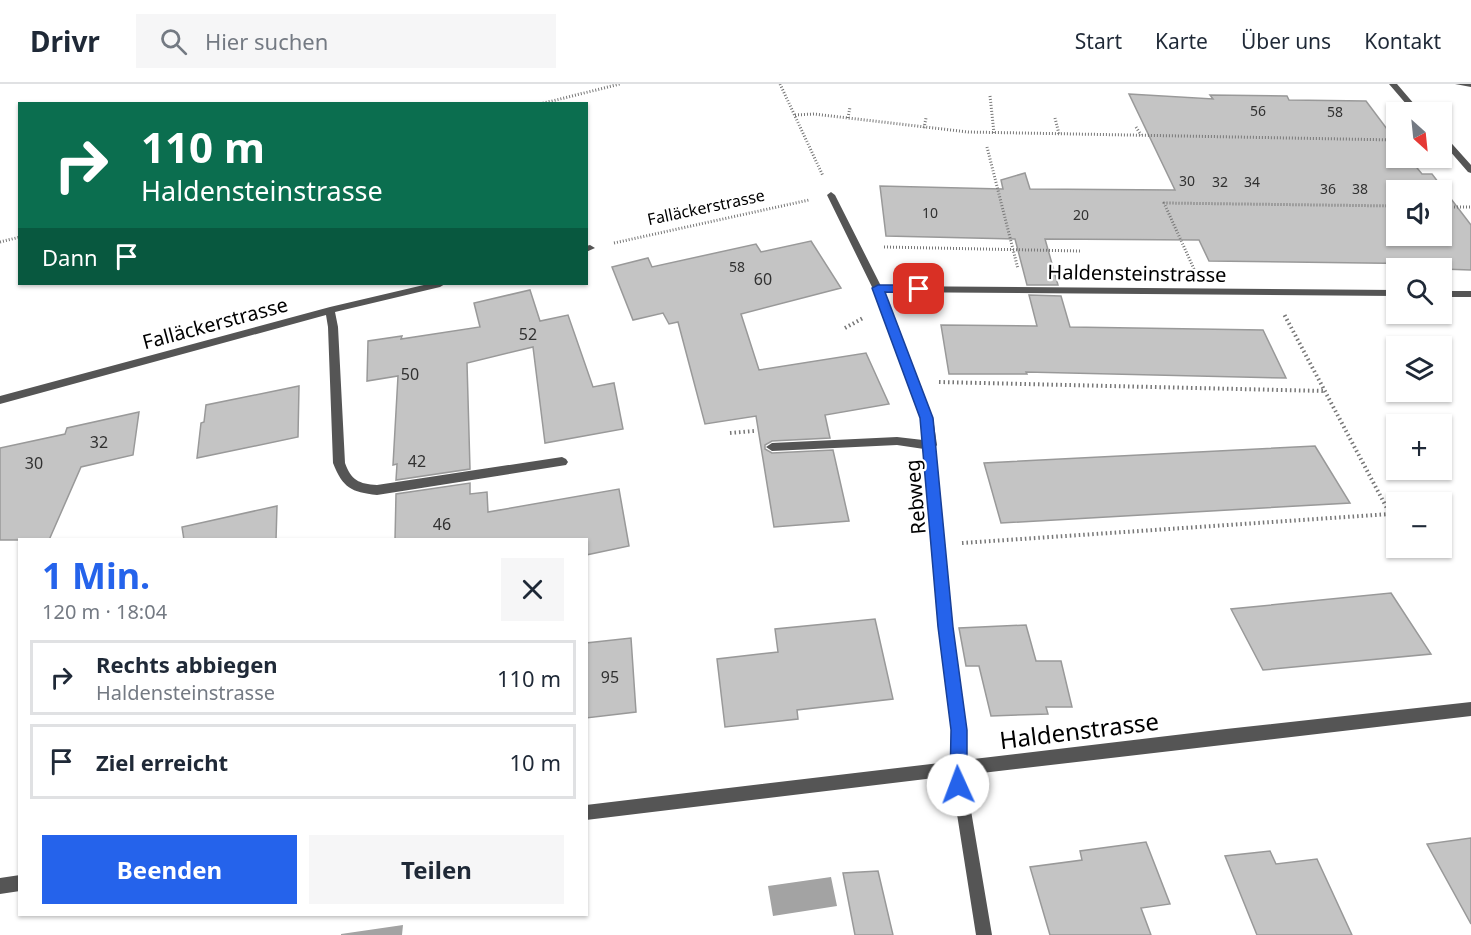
<!DOCTYPE html>
<html lang="de">
<head>
<meta charset="utf-8">
<style>
	:root { --surface:#fff; --page:#f6f6f7; --text:#1f2937; --muted:#747a83; --line:#e0e1e3; --accent:#2563eb }
	body { margin:0; font-family:"Noto Sans",sans-serif; background:var(--page); color:var(--text); height:100vh; display:flex; flex-direction:column; font-size:22px; white-space:nowrap }
	* { box-sizing:border-box; margin:0 }
	p { font-size:20px; color:var(--muted) }
	.icon { flex:none; width:33px; height:33px; fill:none; stroke:currentColor; stroke-width:2; stroke-linecap:round; stroke-linejoin:round }
	.map { position:relative; flex:1; overflow:hidden }
	.side { position:absolute; left:18px; top:454px; width:570px; height:378px; display:flex; flex-direction:column; background:var(--surface); border-radius:0px; box-shadow:0 2px 4px #0004 }
	.side>* { flex:none }
	.hud { position:absolute; left:18px; top:18px; width:570px; height:183px; border-radius:0px; box-shadow:0 2px 4px #0004; background:#0b6e4f; color:#fff; overflow:hidden }
	.needle { width:39px; rotate:153deg }
	.controls { position:absolute; left:1386px; top:18px; display:grid; gap:12px }
	.controls a { display:grid; place-items:center; width:66px; height:66px; border-radius:0px; background:var(--surface); box-shadow:0 2px 4px #0004; font-size:30px }
	.pin { position:absolute; display:grid; place-items:center; width:51px; height:51px; color:#fff; margin:-26px; border-radius:12px; box-shadow:0 3px 9px #0006 }
	.me { position:absolute; width:66px; margin:-33px; rotate:358deg; stroke-linejoin:round; filter:drop-shadow(0 0 4px #0008) }
	.turn { display:flex; align-items:center; gap:21px; height:126px; padding:0 24px; font-size:27px }
	.turn .icon { width:78px; height:78px; stroke-width:2.5 }
	.turn b { display:block; font-size:42px; line-height:51px }
	.then { display:flex; align-items:center; height:57px; padding:0 24px; background:#0003; gap:12px; font-size:22px }
	.round { display:grid; place-items:center; flex:none; width:63px; height:63px; border-radius:0px; background:var(--page) }
	.head { display:flex; align-items:center; justify-content:space-between; height:102px; padding:0 24px }
	h1 { font-size:36px; font-weight:700; line-height:45px; color:var(--accent) }
	.cta { display:flex; gap:12px; margin-top:auto; padding:12px 24px }
	.cta a { flex:1; height:69px; border-radius:0px; background:var(--accent); color:#fff; font-size:24px; font-weight:700; line-height:69px; text-align:center }
	.cta a+a { background:var(--page); color:var(--text) }
	ul { padding:0; list-style:none }
	li { display:flex; align-items:center; gap:18px; height:75px; margin:0 12px 9px; padding:0 12px; border:3px solid var(--line); border-radius:0px }
	li div { flex:1 }
	li b { display:block; font-size:22px }
	li em { font-style:normal }
	header { display:flex; align-items:center; gap:36px; box-sizing:border-box; height:84px; padding:0 30px; background:var(--surface); border-bottom:2px solid var(--line) }
	header strong { font-size:28px }
	nav { display:flex; gap:33px; margin-inline-start:auto; font-size:21px }
	.search { width:420px; height:54px; background:var(--page); display:flex; align-items:center; gap:15px; box-sizing:border-box; padding:0 21px; border-radius:0px; color:var(--muted); font-size:22px }
	.map>svg:first-child { display:block }
	.water { fill:#a3a3a3 }
	.building { fill:#c4c4c4; stroke:#999; stroke-width:1.5; fill-rule:evenodd }
	.lines { fill:none; stroke-linecap:round; stroke-linejoin:round }
	.path-far1 { stroke:#777; stroke-width:3; stroke-dasharray:1 2; stroke-linecap:butt }
	.path { stroke:#777; stroke-width:4; stroke-dasharray:1.5 3; stroke-linecap:butt }
	.service { fill:#555; fill-rule:evenodd }
	.minor { fill:#555; fill-rule:evenodd }
	.route { fill:#2563eb; stroke:#184099; stroke-width:1.5 }
	.labels { text-anchor:middle; dominant-baseline:central; stroke-width:4.5; stroke-linejoin:round; paint-order:stroke }
	.far-number-label { font-size:14px; fill:#313131 }
	.far-street-label { font-size:16px; fill:#000; stroke:#fff }
	.number-label { font-size:16px; fill:#313131 }
	.street-label { font-size:20px; fill:#000; stroke:#fff }
	.near-street-label { font-size:24px; fill:#000; stroke:#fff }
</style>
</head>
<body>
<header>
<strong>Drivr</strong>
<div class="search"><svg class="icon" aria-label="search" viewBox="0 0 24 24"><circle cx="10" cy="10" r="6"/><path d="M15 15l6 6"/></svg>Hier suchen</div>
<nav><a>Start</a><a>Karte</a><a>Über uns</a><a>Kontakt</a></nav>
</header>
<div class="map">
<svg width="1471" height="851" viewBox="0 0 1471 851">
	<rect width="100%" height="100%" fill="#fff"/>
	<path class="water" d="M831 793 837 822 773 832 768 802Z
		M403 841 402 851H341V850Z"/>
	<path class="building" d="M1129 10 1213 15 1210 11 1287 12 1289 16 1366 17 1396 57V74H1409L1422 90H1432L1471 141V186L1442 185V180L1209 177 1199 156 1045 155 1058 201H1027L1015 155 886 152 880 102 1003 105 1001 96 1025 89 1030 105 1175 106ZM1396 106H1442V152H1396Z
		M811 157 841 204 741 230 759 286 866 269 889 320 825 331 830 354 772 357 765 361V365L772 369 833 366 849 437 774 443 756 332 705 340 678 238 669 240 663 229 633 236 612 183 648 174 652 183 756 160 761 168Z
		M530 206 540 237 568 231 593 303 614 299 623 345 545 359 533 263 467 279 470 385 396 396 397 380 393 381 398 292 367 297 368 257 402 252 401 255 480 243 474 219Z
		M1029 211 1061 212 1070 243 1263 246 1286 294 1026 288 1027 290H949L941 241 1037 242Z
		M299 302 298 353 197 374 201 339 204 338 206 321Z
		M139 328 133 371 81 383 49 456H0V364L65 350 67 344Z
		M1315 362 1350 419 1001 439 984 379Z
		M470 399V410L487 408 488 428 619 405 629 462 586 471V456H395L396 410Z
		M277 422 276 456H184L182 443Z
		M1391 509 1431 570 1263 586 1231 525Z
		M875 535 893 615 797 626 798 635 725 643 717 575 778 568 775 545Z
		M1026 541 1036 577H1061L1072 623H1046L1048 630 991 632 979 582H966L959 544Z
		M631 554 636 628 586 634V559Z
		M1471 754V840L1427 760Z
		M1146 758 1170 820 1141 824 1151 851H1050L1030 783 1082 776 1080 767Z
		M1270 767 1276 780 1317 775 1352 851H1257L1225 772Z
		M878 787 893 851H855L843 789Z"/>
	<g class="lines">
		<path class="path-far1" d="M780 0 823 92
			M990 12 994 49
			M540 20 620 0
			M795 31 814 30 968 48 1396 56
			M848 34 850 23
			M1055 34 1059 50
			M1136 43 1141 51
			M924 44 926 34
			M987 63 1018 185
			M1442 123H1471
			M0 158 20 153
			M614 159 809 116
			M884 163 1080 167
			M1194 185 1164 119 1396 122"/>
		<path class="path" d="M845 244 863 234
			M939 298 1324 307
			M730 349 754 347
			M962 459 1390 430 1284 230"/>
		<path class="service" d="M878 202 883 205 933 334 937 361 935 364 952 543 966 646 964 686 962 691 957 693 952 691 950 686 952 646 938 543 924 365 897 361 772 367 766 363 772 359 897 353 923 356 921 334 873 205Z"/>
		<path class="minor" d="M1389 0H1397L1421 28H1413Z
			M1455 0H1471V3Z
			M1442 52H1445L1471 81V89L1468 88 1442 58Z
			M831 108 835 111 881 202 1396 206V212L878 208 873 205 827 111Z
			M590 161 595 164 586 168V162Z
			M428 200H445L440 203 335 228 338 243 345 379C351 396 359 400 377 401L562 373 566 375 568 378 566 381 377 411C351 408 343 404 333 379L328 243 326 231 0 320V312L330 223Z
			M1442 207H1471V213H1442Z
			M1471 618V632L965 691 992 851H976L951 692 586 736V721L1226 645Z
			M20 791V807L0 810V794Z"/>
	</g>
	<path class="route" d="M878 201H919L925 205 919 209 885 208 933 334 953 543 967 646V701L964 707 958 709 952 707 950 701 951 646 938 543 920 334 872 204Z"/>
	<g class="labels">
		<g class="far-number-label">
			<text x="1258" y="26">56</text>
			<text x="1335" y="27">58</text>
			<text x="1187" y="96">30</text>
			<text x="1220" y="97">32</text>
			<text x="1252" y="97">34</text>
			<text x="1328" y="104">36</text>
			<text x="1360" y="104">38</text>
			<text x="930" y="128">10</text>
			<text x="1081" y="130">20</text>
			<text x="737" y="182">58</text>
		</g>
		<g class="far-street-label">
			<text transform="translate(706 123) rotate(-12)">Falläckerstrasse</text>
		</g>
		<g class="number-label">
			<text x="763" y="195">60</text>
			<text x="528" y="250">52</text>
			<text x="410" y="290">50</text>
			<text x="99" y="358">32</text>
			<text x="417" y="377">42</text>
			<text x="34" y="379">30</text>
			<text x="442" y="440">46</text>
			<text x="610" y="593">95</text>
		</g>
		<g class="street-label">
			<text transform="translate(1137 189) rotate(1)">Haldensteinstrasse</text>
			<text transform="translate(215 239) rotate(-15)">Falläckerstrasse</text>
			<text transform="translate(915 413) rotate(-95)">Rebweg</text>
		</g>
		<g class="near-street-label">
			<text transform="translate(1079 646) rotate(-7)">Haldenstrasse</text>
		</g>
	</g>
</svg>
<div class="controls">
<a><svg class="needle" viewBox="-14 -14 28 28"><path d="M0-13l5 13h-10z" fill="#e53935"/><path d="M0 13l5-13h-10z" fill="#747a83"/></svg></a>
<a><svg class="icon" aria-label="sound" viewBox="0 0 24 24"><path d="M4 9h4l5-4v14l-5-4H4zM17 9q2 3 0 6"/></svg></a>
<a><svg class="icon" aria-label="search" viewBox="0 0 24 24"><circle cx="10" cy="10" r="6"/><path d="M15 15l6 6"/></svg></a>
<a><svg class="icon" aria-label="layers" viewBox="0 0 24 24"><path d="M12 4l9 5-9 5-9-5zM3 14l9 5 9-5"/></svg></a>
<a>+</a>
<a>−</a>
</div>
<div class="pin" style="left:919px;top:205px;background:#d93025"><svg class="icon" aria-label="arrive" viewBox="0 0 24 24"><path d="M6 21V4h12l-3 4 3 4H6"/></svg></div>
<svg class="me" style="left:958px;top:701px" viewBox="-20 -20 40 40"><circle r="19" fill="#fff"/><path d="M0-13L10 11 0 6-10 11z" fill="#2563eb"/></svg>
<div class="hud">
<div class="turn"><svg class="icon" aria-label="right" viewBox="0 0 24 24"><path d="M7 20v-9h11M14 6l5 5-5 5"/></svg><div><b>110 m</b>Haldensteinstrasse</div></div>
<div class="then">Dann<svg class="icon" aria-label="arrive" viewBox="0 0 24 24"><path d="M6 21V4h12l-3 4 3 4H6"/></svg></div>
</div>
<section class="side">
<div class="head"><div><h1>1 Min.</h1><p>120 m · 18:04</p></div><a class="round"><svg class="icon" aria-label="close" viewBox="0 0 24 24"><path d="M6 6l12 12M18 6L6 18"/></svg></a></div>
<ul>
<li><svg class="icon" aria-label="right" viewBox="0 0 24 24"><path d="M7 20v-9h11M14 6l5 5-5 5"/></svg><div><b>Rechts abbiegen</b><p>Haldensteinstrasse</p></div><em>110 m</em></li>
<li><svg class="icon" aria-label="arrive" viewBox="0 0 24 24"><path d="M6 21V4h12l-3 4 3 4H6"/></svg><div><b>Ziel erreicht</b></div><em>10 m</em></li>
</ul>
<div class="cta"><a>Beenden</a><a>Teilen</a></div>
</section>
</div>
</body>
</html>
